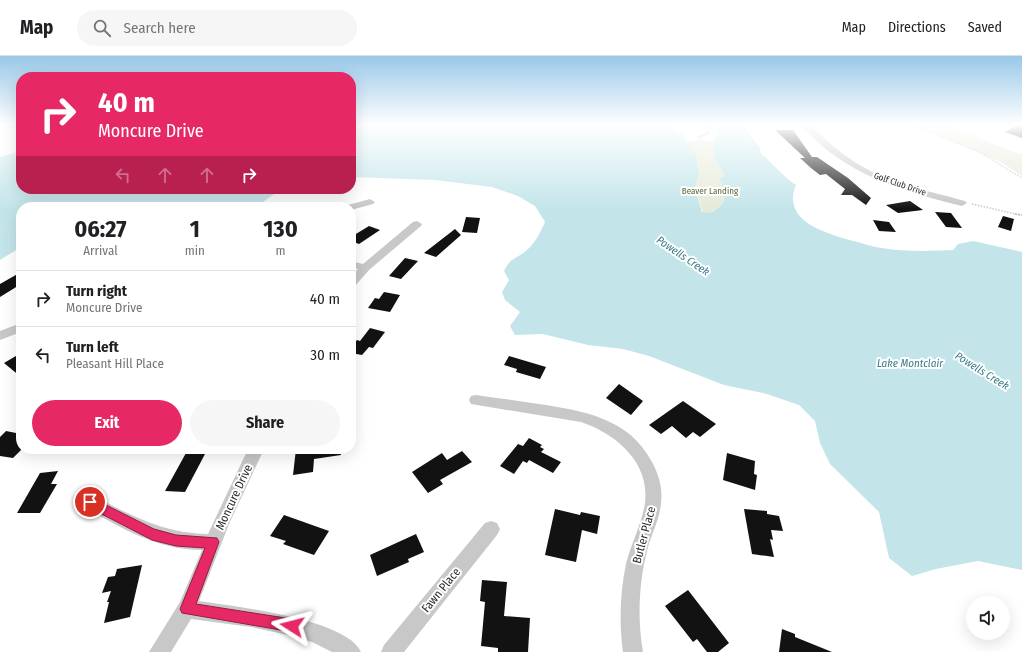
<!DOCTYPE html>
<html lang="en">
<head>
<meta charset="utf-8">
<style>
	:root { --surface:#fff; --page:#f6f6f6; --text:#202124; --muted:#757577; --line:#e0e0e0; --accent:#e62965 }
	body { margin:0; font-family:"Fira Sans Condensed",sans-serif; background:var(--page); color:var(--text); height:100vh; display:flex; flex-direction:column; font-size:15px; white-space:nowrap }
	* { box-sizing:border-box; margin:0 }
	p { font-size:13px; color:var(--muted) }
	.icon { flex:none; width:22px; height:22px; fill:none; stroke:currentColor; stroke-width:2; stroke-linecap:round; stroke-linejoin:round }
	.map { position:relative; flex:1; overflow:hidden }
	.side { position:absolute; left:16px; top:146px; width:340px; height:252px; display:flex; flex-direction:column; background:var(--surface); border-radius:16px; box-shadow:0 4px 16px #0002 }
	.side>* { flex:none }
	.guide { position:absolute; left:16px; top:16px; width:340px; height:122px; border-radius:16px; box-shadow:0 4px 16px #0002; background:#e62965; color:#fff; overflow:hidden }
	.controls { position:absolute; left:966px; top:540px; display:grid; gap:8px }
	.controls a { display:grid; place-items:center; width:44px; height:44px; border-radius:50%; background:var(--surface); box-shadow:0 4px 16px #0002; font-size:20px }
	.pin { position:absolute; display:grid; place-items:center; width:34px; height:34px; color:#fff; margin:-17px; border:2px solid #fff; border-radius:50%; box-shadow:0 1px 4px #0007 }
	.me { position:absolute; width:44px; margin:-22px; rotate:279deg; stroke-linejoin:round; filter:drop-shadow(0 0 3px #0008) }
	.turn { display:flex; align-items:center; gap:14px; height:84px; padding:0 16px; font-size:18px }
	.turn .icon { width:52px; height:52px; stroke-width:2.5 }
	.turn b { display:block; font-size:28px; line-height:34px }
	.lanes { display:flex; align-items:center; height:38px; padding:0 16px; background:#0003; justify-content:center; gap:20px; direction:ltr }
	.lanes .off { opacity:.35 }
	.eta { display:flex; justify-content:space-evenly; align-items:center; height:68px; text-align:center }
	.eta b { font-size:24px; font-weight:700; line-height:28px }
	.cta { display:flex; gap:8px; margin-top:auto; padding:8px 16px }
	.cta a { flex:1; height:46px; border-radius:24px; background:var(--accent); color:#fff; font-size:16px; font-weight:700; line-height:46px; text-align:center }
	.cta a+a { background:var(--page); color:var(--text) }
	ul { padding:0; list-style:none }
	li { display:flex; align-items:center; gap:12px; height:56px; padding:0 16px; border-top:1px solid var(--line) }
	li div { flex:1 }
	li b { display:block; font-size:15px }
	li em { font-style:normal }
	header { display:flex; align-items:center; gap:24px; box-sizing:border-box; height:56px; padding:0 20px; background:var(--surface); border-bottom:1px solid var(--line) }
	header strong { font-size:19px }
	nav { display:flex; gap:22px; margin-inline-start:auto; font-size:14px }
	.search { width:280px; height:36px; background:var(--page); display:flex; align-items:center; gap:10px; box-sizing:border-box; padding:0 14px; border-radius:22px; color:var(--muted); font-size:15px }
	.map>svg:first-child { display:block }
	.green { fill:#e6ead8 }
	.water { fill:#c3e5ea }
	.building { fill:#121212 }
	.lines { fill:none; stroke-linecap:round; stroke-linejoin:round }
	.path-far1 { stroke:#c8c8c8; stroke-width:1.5; stroke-dasharray:1.5 1.5; stroke-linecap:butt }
	.path { stroke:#c8c8c8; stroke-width:2; stroke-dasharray:1.5 1.5; stroke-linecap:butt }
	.service { fill:#c8c8c8; fill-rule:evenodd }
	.minor { fill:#c8c8c8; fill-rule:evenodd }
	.route { fill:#e62965; stroke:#961b42 }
	.labels { text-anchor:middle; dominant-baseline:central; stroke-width:4; stroke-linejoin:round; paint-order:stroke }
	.far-street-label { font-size:9px; fill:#2b2b2b; stroke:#fff }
	.far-park-label { font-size:9px; fill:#596739; stroke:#fff }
	.water-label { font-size:11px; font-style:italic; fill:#387b87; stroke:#fff }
	.near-street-label { font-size:12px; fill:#2b2b2b; stroke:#fff }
</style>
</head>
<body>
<header>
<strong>Map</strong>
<div class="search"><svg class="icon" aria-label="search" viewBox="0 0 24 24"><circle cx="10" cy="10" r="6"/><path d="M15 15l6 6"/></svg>Search here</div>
<nav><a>Map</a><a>Directions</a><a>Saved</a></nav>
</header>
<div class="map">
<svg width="1022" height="596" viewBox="0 0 1022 596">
	<rect width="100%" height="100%" fill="#fff"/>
	<path class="green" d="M915 69H947L1022 99V120L1001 106Z
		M703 83 706 85H713L715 104 725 120 722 129C728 145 724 149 710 157H703L695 132 699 118 687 85Z"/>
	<path class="water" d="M351 69H666L682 78 696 100 699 118 695 132 702 156 710 157C730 146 725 141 720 122L725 120 715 104 713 85 717 79 718 69H743L760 92 761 98C774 108 783 121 796 129 781 166 827 177 853 185 862 187 872 191 882 192 906 196 930 195 953 194L958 188 973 185 1022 196V514L978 505 936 513 912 520 889 502 879 456 830 408 820 387 815 365 799 349 767 338 724 329 649 300 623 293 588 289 543 278 515 279 510 270 520 256 505 244 502 236 509 224 504 215C511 200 518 203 528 193 536 186 541 175 545 166L535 150 518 140 492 131 435 124 351 121Z
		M21 95V133H281L256 151H21V191L0 204V101Z"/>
	<path class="building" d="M1018 69H1022V82L1005 76Z
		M775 74H793L812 101H817L848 122 871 142 866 149 852 139H841L845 133 826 118 820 119 811 112 800 102H805Z
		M910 145 923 154 898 157 886 149Z
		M935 156 951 157 962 172 946 171Z
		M1003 160 1014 163 1011 175 998 171Z
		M466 161 480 162 477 177 462 176Z
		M873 164 889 166 896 176 879 175Z
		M369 170 380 174 359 188 351 185V181Z
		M455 173 461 179 436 201 424 197Z
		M405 202 418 205 401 223 389 220Z
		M21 216V228L0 241V228Z
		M384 236 400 239 390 256 368 252 375 242 379 243Z
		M370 272 385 276 373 292 369 291 362 299 351 297V292L357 284 360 285Z
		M21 297V321L4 307Z
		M509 300 546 311 540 323 516 316 517 313 504 309Z
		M619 328 643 345 631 359 606 342Z
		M683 345 716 368 700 381 693 376 686 382 672 370 661 378 649 369Z
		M6 375 21 378V394L13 402 0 400V381Z
		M529 382 542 389 540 391 544 393 541 396 561 406 553 417 529 404 527 407 523 405 514 418 500 410 518 388 523 390Z
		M296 393H340L341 399 314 403 313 416 293 419Z
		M462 395 472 406 440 424 443 428 428 437 412 416 442 397 447 404Z
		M186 397 205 398 185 436 165 435Z
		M727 397 755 405 754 418 757 419 755 434 723 424Z
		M58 415 51 428H57L40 457H17L40 417Z
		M555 453 580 459 581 456 600 460 597 478 582 474 576 506 545 499Z
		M744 453 767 455V458L779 460 783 475 771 474 773 484 770 483 774 501 752 498Z
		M284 459 329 475 314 499 283 488 286 485 270 480Z
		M416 478 424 496 408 503 409 506 377 520 370 499Z
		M142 509 130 561 104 567 109 546H107L111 535 102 537 108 521 115 520 117 513Z
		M482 524 507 526 504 560 530 562 528 596H498V592L481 590 485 546 480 545Z
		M688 534 729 587 718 596H707L697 583 693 586 665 550Z
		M782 573 795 578V581L832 596H779Z"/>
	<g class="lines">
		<path class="path-far1" d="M912 69 981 97 1022 122
			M972 148 1020 159"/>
		<path class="path" d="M1015 158 1022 159"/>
		<path class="service" d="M707 69H711L710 78 700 82H698V80L707 76Z"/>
		<path class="minor" d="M10 69H19L21 75H17Z
			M801 69H810C825 83 840 97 858 108 890 128 929 135 965 145L967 147 962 150C902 135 843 118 801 69Z
			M370 143 375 146 373 148 351 154V151H346L348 149Z
			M417 165 422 168 421 170 369 214 355 230 351 232V221L358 213 351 211V205L363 208 413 166Z
			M21 267V276L0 284V275Z
			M476 339C497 342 518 345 539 348 584 355 629 362 652 406 659 419 663 433 661 447 660 462 652 477 648 491 639 525 637 561 643 596H623C619 567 620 537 626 508 631 488 642 467 645 447 650 406 616 378 581 366L471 348 469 344 471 340Z
			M248 393H264L229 468 199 545C233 550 347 563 361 596H332L312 586 293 580 251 571 191 563 171 596H149L180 546 202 494C158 494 121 472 84 451L82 446 84 441 90 439 96 441C134 461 164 477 208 478Z
			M491 465 497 467 500 473 497 479 404 596H381L384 589 485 467Z"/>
	</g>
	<linearGradient id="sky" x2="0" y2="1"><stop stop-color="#99c8e9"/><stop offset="0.45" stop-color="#fff"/><stop offset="1" stop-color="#fff" stop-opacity="0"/></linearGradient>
	<rect width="1022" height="153" fill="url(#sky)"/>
	<path class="route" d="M90 441 154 473 176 479 217 482 219 486 196 548 292 563 297 565 299 570 297 574 292 576 182 557 180 553 205 492 176 490 152 484 86 450 84 446 86 443Z"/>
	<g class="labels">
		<g class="far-street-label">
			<text transform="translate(900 128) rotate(19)">Golf Club Drive</text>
		</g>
		<g class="far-park-label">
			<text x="710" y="135">Beaver Landing</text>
		</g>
		<g class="water-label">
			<text transform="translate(683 200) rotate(34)">Powells Creek</text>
			<text x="910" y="307">Lake Montclair</text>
			<text transform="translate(982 315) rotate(32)">Powells Creek</text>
		</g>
		<g class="near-street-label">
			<text transform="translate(234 441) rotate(-65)">Moncure Drive</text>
			<text transform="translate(644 479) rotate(-75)">Butler Place</text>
			<text transform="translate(441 534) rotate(-51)">Fawn Place</text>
		</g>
	</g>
</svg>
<div class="controls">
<a><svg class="icon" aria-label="sound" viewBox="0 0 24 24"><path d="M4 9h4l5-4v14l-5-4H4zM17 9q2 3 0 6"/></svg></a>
</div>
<div class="pin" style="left:90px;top:446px;background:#d93025"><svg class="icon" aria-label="arrive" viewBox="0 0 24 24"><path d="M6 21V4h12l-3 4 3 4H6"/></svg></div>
<svg class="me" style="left:292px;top:570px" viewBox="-20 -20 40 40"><path d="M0-17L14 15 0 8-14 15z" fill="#e62965" stroke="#fff" stroke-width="4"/></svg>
<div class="guide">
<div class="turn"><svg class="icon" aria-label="right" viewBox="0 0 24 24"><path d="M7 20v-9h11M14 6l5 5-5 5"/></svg><div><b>40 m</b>Moncure Drive</div></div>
<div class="lanes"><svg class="icon off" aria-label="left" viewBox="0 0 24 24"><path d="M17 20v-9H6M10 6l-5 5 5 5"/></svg><svg class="icon off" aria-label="ahead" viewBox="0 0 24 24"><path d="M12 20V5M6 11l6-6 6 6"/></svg><svg class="icon off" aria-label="ahead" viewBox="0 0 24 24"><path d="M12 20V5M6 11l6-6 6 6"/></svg><svg class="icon" aria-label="right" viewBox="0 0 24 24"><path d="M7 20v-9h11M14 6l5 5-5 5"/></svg></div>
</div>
<section class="side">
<div class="eta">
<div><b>06:27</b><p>Arrival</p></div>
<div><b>1</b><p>min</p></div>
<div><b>130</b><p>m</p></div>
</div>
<ul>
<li><svg class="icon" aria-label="right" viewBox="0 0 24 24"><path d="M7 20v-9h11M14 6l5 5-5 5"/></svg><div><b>Turn right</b><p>Moncure Drive</p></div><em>40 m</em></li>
<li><svg class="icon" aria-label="left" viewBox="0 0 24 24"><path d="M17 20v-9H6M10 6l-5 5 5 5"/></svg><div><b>Turn left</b><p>Pleasant Hill Place</p></div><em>30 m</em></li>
</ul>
<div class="cta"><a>Exit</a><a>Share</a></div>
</section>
</div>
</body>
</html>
